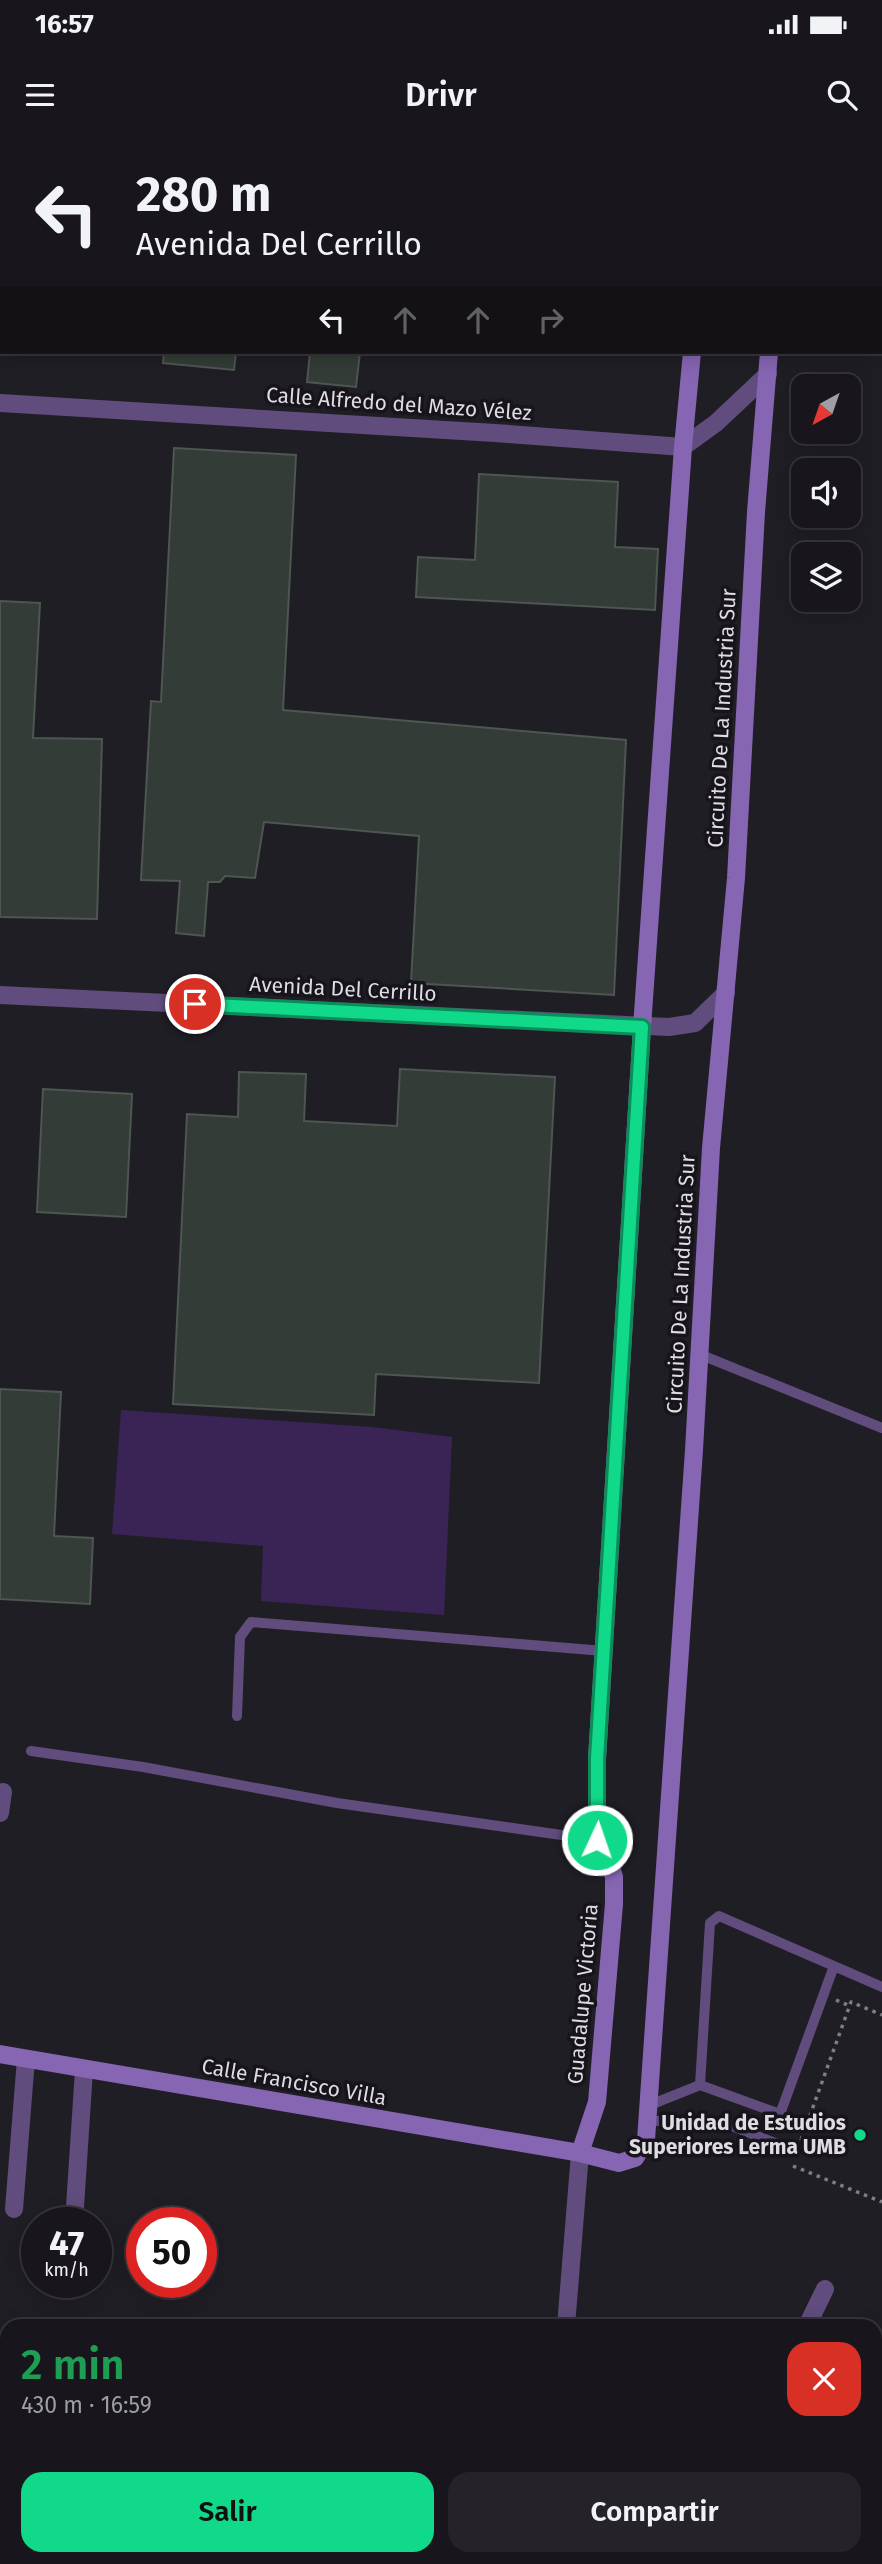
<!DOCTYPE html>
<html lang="es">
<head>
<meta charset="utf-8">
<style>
	:root { --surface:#18161c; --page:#252329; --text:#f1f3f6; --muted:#9f9fa3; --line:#36353b; --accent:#11d98a }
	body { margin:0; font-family:"Fira Sans",sans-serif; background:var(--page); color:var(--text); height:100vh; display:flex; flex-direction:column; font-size:26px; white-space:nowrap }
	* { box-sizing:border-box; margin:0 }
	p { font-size:23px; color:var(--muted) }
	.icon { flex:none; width:38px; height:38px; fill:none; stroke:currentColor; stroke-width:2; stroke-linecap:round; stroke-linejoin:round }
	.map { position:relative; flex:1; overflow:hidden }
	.details { position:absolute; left:0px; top:2179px; width:882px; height:247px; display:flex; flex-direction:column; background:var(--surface); border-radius:21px 21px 0 0; box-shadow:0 4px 18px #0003,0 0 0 2px var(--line) }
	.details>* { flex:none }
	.guide { position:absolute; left:0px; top:0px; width:882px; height:214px; box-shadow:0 4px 18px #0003,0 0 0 2px var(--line); background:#18161c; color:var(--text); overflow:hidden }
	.needle { width:46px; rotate:220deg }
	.controls { position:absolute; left:791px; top:234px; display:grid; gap:14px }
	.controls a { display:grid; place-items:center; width:70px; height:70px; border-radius:14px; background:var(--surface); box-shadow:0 4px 18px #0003,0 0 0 2px var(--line); font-size:35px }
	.speed { position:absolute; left:21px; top:2067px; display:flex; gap:14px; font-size:35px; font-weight:700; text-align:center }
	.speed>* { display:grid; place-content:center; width:91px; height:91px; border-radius:50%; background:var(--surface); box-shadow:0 4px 18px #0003,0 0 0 2px var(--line); line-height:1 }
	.speed small { font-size:18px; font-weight:400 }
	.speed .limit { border:10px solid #d22; background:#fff; color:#111 }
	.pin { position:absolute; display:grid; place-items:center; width:60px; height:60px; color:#fff; margin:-30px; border:4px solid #fff; border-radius:50%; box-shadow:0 2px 7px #0007 }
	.me { position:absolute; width:77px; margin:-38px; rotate:3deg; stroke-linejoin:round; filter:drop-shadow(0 0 5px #0008) }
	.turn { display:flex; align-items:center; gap:24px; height:147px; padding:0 21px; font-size:32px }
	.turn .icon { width:91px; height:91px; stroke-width:2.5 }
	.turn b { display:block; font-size:49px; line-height:60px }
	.lanes { display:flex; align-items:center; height:66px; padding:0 21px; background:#0003; justify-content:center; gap:35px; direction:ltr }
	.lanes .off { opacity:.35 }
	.round { display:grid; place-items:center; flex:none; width:74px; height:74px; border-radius:21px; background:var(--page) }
	.summary { display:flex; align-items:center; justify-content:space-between; height:119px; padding:0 21px }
	h1 { font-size:42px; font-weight:600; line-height:52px; color:#1e9e55 }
	.cta { display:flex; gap:14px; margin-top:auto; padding:14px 21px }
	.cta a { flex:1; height:80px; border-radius:21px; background:var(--accent); color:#111; font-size:28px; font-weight:600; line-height:80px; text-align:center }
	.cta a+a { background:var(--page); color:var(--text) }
	.status { display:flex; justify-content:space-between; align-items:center; height:49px; padding:0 35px; background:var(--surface); direction:ltr }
	.status svg { height:19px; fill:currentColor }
	header { display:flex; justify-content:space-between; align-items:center; height:91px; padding:0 21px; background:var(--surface); font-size:32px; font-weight:600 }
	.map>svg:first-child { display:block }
	.green { fill:#3a2456 }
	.building { fill:#333c36; stroke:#4d5650; stroke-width:2 }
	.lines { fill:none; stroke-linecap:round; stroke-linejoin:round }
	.path { stroke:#807e84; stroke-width:3.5; stroke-dasharray:3.5 5; stroke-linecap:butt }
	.service { stroke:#604d7d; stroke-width:10 }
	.minor { stroke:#604d7d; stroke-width:18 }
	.tertiary { stroke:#604d7d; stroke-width:18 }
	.secondary { stroke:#8665b3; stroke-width:18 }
	.route-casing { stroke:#0b8d5a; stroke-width:18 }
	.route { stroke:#11d98a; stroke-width:12 }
	.poi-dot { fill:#11d98a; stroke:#17141c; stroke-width:2.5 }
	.labels { text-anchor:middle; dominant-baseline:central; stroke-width:7; stroke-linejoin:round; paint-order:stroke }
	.street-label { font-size:21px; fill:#dfdde2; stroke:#17141c }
	.poi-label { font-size:21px; font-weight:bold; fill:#dfdde2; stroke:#17141c; text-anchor:end }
</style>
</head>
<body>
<div class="status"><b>16:57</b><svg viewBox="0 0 49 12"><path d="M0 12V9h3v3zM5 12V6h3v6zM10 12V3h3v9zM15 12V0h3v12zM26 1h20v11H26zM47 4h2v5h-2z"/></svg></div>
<header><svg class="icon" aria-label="menu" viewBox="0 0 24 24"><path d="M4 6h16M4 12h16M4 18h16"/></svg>Drivr<svg class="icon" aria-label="search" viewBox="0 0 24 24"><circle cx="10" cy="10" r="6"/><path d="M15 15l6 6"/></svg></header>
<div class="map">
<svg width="882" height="2424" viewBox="0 0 882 2424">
	<rect width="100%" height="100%" fill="#201e25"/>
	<path class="green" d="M121 1270 372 1287 452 1297 444 1475 261 1461 263 1406 112 1394Z"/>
	<path class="building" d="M164 212H236L234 230 163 223Z
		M310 212H360L356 247 307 242Z
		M174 308 296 315 283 570 626 600 614 855 411 843 419 696 264 682 255 738 225 736 220 742H208L204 796 176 793 180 741 141 740 151 561 161 562Z
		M479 334 618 342 615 407 658 409 655 470 416 457 418 417 475 420Z
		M0 461 40 463 33 598 102 599 97 779 0 777Z
		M400 929 555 937 539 1243 376 1234 374 1275 173 1264 187 974 238 977 239 932 306 934 304 981 397 986Z
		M43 949 132 954 126 1077 37 1072Z
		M0 1249 61 1252 54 1396 93 1398 90 1464 0 1459Z"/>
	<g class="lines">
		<path class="path" d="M836 1860 850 1866
			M801 2000 851 1862 882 1875
			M793 2026 882 2062"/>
		<path class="service" d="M94 2 95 0
			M237 2 238 0
			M699 1214 882 1288
			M237 1576 240 1497 251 1482 604 1511
			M31 1611 143 1627 337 1663 597 1700
			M700 1945 710 1783 719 1776 882 1847
			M650 1965 700 1945 780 1974 834 1826
			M649 1981H694L732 1986 793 2010"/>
		<path class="minor" d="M0 31H2
			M0 263 495 293 683 307 716 283 768 234
			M0 1673 3 1652
			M14 2069 26 1919
			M74 2082 84 1930
			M71 2147V2142
			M566 2186 580 2013
			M807 2186 825 2149
			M548 2424V2418
			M691 2424 694 2418
			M803 2424 806 2418"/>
		<path class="tertiary" d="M0 855 669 887 695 883 726 853"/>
		<path class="secondary" d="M705 2V0
			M778 2V0
			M0 1914 580 2013 619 2023 635 2018 646 2000 694 1310 711 1008 736 738 756 372 769 212
			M580 2013 597 1962 614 1764V1737L608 1718 597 1700V1619L642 887 683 307 692 212"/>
	</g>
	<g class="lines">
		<g class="route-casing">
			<path id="route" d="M195 864 642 887 597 1619V1700"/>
		</g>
		<use href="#route" class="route"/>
	</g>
	<circle class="poi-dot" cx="860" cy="1995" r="7"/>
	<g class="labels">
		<g class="street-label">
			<text transform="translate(399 264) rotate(4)">Calle Alfredo del Mazo Vélez</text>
			<text transform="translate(722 578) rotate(-87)">Circuito De La Industria Sur</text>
			<text transform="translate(343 849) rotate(3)">Avenida Del Cerrillo</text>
			<text transform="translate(681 1144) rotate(-87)">Circuito De La Industria Sur</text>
			<text transform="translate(583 1854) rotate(-85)">Guadalupe Victoria</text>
			<text transform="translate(294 1942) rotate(10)">Calle Francisco Villa</text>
		</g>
		<g class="poi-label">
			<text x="846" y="1983">Unidad de Estudios<tspan x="846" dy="24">Superiores Lerma UMB</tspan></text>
		</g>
	</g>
</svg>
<div class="controls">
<a><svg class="needle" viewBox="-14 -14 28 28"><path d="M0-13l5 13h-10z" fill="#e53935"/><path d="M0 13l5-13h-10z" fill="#9f9fa3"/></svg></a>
<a><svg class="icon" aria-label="sound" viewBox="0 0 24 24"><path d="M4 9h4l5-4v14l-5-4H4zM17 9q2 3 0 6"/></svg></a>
<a><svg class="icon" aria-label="layers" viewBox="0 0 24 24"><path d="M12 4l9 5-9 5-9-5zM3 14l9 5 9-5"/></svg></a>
</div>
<div class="speed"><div>47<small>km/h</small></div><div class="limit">50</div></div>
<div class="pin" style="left:195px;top:864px;background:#d93025"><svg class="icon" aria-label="arrive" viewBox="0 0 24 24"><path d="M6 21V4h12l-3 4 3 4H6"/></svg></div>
<svg class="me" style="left:597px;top:1700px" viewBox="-20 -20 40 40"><circle r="17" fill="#11d98a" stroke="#fff" stroke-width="3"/><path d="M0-11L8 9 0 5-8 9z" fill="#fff"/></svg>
<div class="guide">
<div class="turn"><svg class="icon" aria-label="left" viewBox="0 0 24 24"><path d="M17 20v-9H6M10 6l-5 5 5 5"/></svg><div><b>280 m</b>Avenida Del Cerrillo</div></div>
<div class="lanes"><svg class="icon" aria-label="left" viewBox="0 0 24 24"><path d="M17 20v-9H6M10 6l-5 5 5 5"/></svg><svg class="icon off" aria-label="ahead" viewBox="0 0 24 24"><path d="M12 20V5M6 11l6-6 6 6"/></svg><svg class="icon off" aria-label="ahead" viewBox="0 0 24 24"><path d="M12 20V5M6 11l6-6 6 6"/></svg><svg class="icon off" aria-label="right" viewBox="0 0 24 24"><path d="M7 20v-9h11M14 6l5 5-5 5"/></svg></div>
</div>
<section class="details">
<div class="summary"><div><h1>2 min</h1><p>430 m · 16:59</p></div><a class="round" style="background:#d93025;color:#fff"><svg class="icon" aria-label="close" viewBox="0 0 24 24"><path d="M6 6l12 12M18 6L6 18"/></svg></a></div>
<div class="cta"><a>Salir</a><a>Compartir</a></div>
</section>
</div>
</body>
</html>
